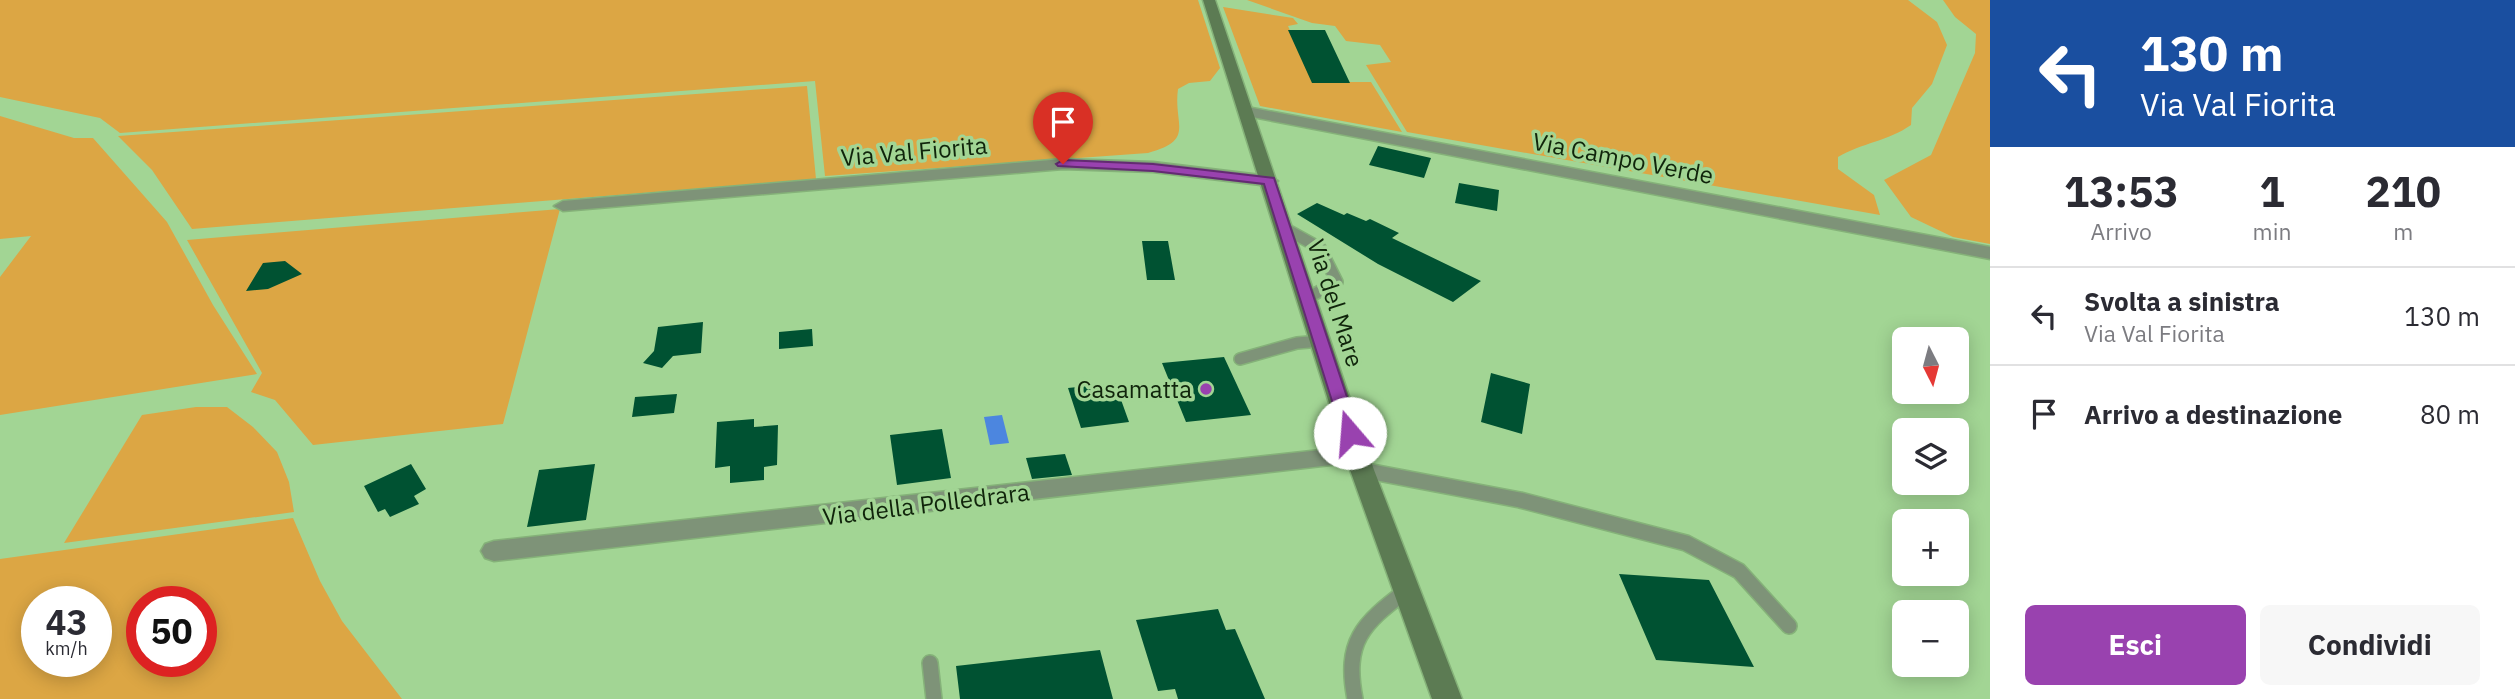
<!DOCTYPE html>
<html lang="it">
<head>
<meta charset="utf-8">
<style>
	:root { --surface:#fff; --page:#f7f7f7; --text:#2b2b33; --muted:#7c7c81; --line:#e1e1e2; --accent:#9942af }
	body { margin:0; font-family:"IBM Plex Sans",sans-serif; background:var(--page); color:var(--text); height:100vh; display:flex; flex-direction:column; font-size:26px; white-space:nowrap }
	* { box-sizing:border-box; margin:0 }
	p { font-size:23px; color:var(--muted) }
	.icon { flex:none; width:38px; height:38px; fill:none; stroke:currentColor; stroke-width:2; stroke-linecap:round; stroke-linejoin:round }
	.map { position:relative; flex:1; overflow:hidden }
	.side { display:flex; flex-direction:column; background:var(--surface); width:525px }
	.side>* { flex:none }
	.guide { background:#1a4fa0; color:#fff; overflow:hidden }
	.needle { width:46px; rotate:174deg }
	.buttons { position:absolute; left:1892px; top:327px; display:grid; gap:14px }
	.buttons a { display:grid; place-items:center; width:77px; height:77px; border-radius:10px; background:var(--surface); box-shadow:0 4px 18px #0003; font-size:35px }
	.speed { position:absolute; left:21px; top:586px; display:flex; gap:14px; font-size:35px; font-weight:700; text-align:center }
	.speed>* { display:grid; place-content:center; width:91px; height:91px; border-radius:50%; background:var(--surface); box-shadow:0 4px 18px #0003; line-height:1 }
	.speed small { font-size:18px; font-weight:400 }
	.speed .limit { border:10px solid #d22; background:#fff; color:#111 }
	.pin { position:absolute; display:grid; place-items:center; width:60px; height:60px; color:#fff; margin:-72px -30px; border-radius:50% 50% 50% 0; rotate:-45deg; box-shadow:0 0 7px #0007 }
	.pin .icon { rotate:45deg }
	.me { position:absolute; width:77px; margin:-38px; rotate:342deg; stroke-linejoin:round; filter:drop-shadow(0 0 5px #0008) }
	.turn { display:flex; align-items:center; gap:24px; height:147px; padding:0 35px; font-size:32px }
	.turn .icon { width:91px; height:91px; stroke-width:2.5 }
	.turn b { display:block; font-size:49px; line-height:60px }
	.eta { display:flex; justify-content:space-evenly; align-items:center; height:119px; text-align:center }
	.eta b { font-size:42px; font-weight:700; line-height:49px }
	.action { display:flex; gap:14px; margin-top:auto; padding:14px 35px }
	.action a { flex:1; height:80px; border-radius:10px; background:var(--accent); color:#fff; font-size:28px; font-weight:700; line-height:80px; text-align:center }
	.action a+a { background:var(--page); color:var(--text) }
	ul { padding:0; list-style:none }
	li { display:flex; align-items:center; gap:21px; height:98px; padding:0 35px; border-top:2px solid var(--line) }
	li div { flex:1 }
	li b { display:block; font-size:26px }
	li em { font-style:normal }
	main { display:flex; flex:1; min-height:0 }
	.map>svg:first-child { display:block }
	.green { fill:#dca644; fill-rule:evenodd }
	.water { fill:#4c86df }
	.building { fill:#005232 }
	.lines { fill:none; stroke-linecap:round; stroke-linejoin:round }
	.lane-far1-casing { stroke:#85b279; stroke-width:14 }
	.lane-casing { stroke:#85b279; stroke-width:18 }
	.street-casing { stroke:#85b279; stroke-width:3 }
	.secondary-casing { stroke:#85b279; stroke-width:3 }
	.lane-far1 { stroke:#7e9378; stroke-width:11 }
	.lane { stroke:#7e9378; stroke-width:15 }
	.street { fill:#7e9378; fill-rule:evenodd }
	.secondary { fill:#5c7b53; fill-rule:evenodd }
	.route { fill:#9942af; stroke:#632b72; stroke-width:2 }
	.poi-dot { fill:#9942af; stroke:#a2d594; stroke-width:2.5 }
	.labels { text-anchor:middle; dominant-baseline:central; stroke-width:7; stroke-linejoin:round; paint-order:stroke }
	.street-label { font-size:24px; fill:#10240b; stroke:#a2d594 }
	.poi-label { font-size:24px; fill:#10240b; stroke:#a2d594; text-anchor:end }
</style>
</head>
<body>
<main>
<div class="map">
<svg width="1990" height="699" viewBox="0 0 1990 699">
	<rect width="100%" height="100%" fill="#a2d594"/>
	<path class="green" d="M0 0H1198L1220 68 1210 81 1189 83 1178 89C1173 125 1196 140 1148 153L825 176 815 81 120 133 100 118 0 97Z
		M1247 0H1908L1937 22 1947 45 1932 84 1912 108 1911 125C1888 141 1862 143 1838 157V169L1874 195 1880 215 1407 132 1366 65 1391 62 1380 45 1346 41 1335 26 1312 23Z
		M1943 0H1990V244L1953 237 1911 217 1884 180 1931 155 1975 53 1976 34 1955 17Z
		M1223 7 1293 18 1298 24 1288 26 1313 82H1371L1402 132 1260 106Z
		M807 86 816 179 192 229 152 170 118 136Z
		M0 116 74 138H93L167 222 213 305 257 374 0 415V277L31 236 0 239Z
		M560 209 503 424 313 445 275 400 251 392 262 373 187 240Z
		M196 407H227L253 427 277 452 289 482 294 512 64 543 142 415Z
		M293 518 320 581 342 621 402 699H0V559ZM37 602H96V662H37ZM142 602H201V662H142Z"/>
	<path class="water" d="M1002 415 1009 443 990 445 984 417Z"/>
	<path class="building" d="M1288 30H1325L1350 83H1312Z
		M1378 146 1431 158 1424 178 1369 165Z
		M1459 183 1499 190 1497 211 1455 203Z
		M1317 203 1344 215 1347 213 1366 221 1370 219 1399 233 1392 238 1481 281 1453 302 1378 264 1297 214Z
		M1142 241H1168L1175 280H1147Z
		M285 261 302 274 268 289 246 291 263 263Z
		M703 322 701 353 673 356 662 368 643 363 654 351 658 327Z
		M812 329 813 346 779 349V332Z
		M1224 357 1251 415 1186 422 1162 363Z
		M1491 373 1530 384 1522 434 1481 422Z
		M1115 383 1129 422 1081 428 1068 388Z
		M677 394 674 413 632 417 635 397Z
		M754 419V427L778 425 777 465 764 467V480L730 483V466L715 468 717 422Z
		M942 429 951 478 897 485 890 435Z
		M1065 454 1072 475 1032 479 1026 458Z
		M411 464 426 489 414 496 419 504 390 517 385 509 378 512 364 486Z
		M595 464 586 520 527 527 539 470Z
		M1619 574 1709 580 1754 667 1656 660Z
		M1218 609 1226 630 1235 629 1265 699H1178L1175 689 1158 691 1136 620Z
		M1100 650 1113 699H960L956 666Z"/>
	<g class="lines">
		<g class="lane-far1-casing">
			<path id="lane-far1" d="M1284 228 1320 248 1337 282 1307 298
				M1240 359 1297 343 1321 341"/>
		</g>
		<g class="lane-casing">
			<path id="lane" d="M1362 470 1520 500 1686 543 1739 571 1789 626
				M930 663 934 699
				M1355 699C1344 642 1362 624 1406 591"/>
		</g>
		<g class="street-casing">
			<path id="street" d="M1247 107 1990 247V259L1242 115 1239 112Z
				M1063 159 1153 162 1269 176 1278 181 1269 186 1153 172 1063 169 563 211 554 206 563 201Z
				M1357 446 1365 448 1369 454 1365 460 1357 462 494 561 485 558 481 551 485 544 494 541Z"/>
		</g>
		<g class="secondary-casing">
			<path id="secondary" d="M1203 0H1215L1374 470 1462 699H1432L1350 470Z"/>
		</g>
		<use href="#lane-far1" class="lane-far1"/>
		<use href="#lane" class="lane"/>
		<use href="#street" class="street"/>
		<use href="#secondary" class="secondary"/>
	</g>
	<path class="route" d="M1063 160 1153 164 1274 178 1359 433 1356 437 1350 439 1342 433 1264 184 1153 171 1058 166 1056 164Z"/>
	<circle class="poi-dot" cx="1206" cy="389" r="7"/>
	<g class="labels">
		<g class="street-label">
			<text transform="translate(914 151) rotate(-5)">Via Val Fiorita</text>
			<text transform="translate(1623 158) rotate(11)">Via Campo Verde</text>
			<text transform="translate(1336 303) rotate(72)">Via del Mare</text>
			<text transform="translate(926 504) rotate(-7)">Via della Polledrara</text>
		</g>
		<g class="poi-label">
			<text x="1192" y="389">Casamatta</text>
		</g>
	</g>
</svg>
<div class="buttons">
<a><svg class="needle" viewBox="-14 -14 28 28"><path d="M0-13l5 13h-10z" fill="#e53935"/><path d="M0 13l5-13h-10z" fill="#7c7c81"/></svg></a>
<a><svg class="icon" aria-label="layers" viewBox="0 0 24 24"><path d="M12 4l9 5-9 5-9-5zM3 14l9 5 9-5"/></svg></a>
<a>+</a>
<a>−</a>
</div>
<div class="speed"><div>43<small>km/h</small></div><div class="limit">50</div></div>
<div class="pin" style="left:1063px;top:164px;background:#d93025"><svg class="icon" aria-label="arrive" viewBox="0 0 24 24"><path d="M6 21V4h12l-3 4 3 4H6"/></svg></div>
<svg class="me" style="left:1350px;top:433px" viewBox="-20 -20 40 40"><circle r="19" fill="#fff"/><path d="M0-13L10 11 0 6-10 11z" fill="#9942af"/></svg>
</div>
<section class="side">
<div class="guide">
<div class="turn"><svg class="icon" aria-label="left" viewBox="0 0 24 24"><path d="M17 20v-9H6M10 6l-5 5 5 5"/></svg><div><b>130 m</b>Via Val Fiorita</div></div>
</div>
<div class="eta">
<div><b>13:53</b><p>Arrivo</p></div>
<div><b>1</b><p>min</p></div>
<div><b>210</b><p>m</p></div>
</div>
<ul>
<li><svg class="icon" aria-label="left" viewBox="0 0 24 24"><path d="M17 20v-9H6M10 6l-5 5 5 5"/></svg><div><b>Svolta a sinistra</b><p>Via Val Fiorita</p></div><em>130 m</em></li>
<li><svg class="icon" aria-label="arrive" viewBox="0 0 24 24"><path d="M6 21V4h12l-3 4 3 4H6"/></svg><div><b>Arrivo a destinazione</b></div><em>80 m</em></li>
</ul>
<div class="action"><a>Esci</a><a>Condividi</a></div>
</section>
</main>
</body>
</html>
